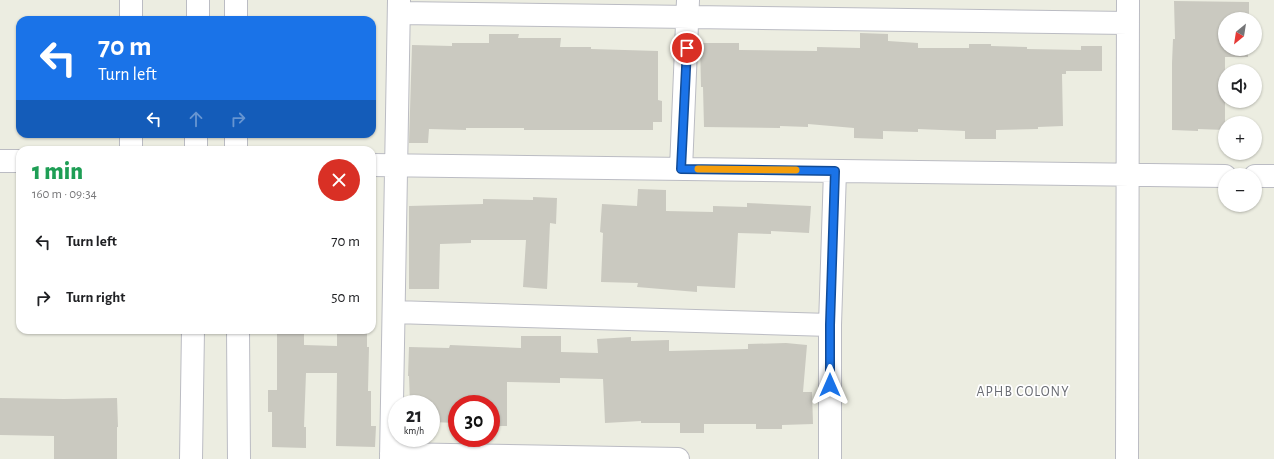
<!DOCTYPE html>
<html lang="en">
<head>
<meta charset="utf-8">
<style>
	:root { --surface:#fff; --page:#f6f6f6; --text:#202124; --muted:#757577 }
	body { margin:0; font-family:"Alegreya Sans",sans-serif; background:var(--page); color:var(--text); height:100vh; display:flex; flex-direction:column; font-size:15px; white-space:nowrap }
	* { box-sizing:border-box; margin:0 }
	p { font-size:13px; color:var(--muted) }
	.icon { flex:none; width:22px; height:22px; fill:none; stroke:currentColor; stroke-width:2; stroke-linecap:round; stroke-linejoin:round }
	.map { position:relative; flex:1; overflow:hidden }
	.panel { position:absolute; left:16px; top:146px; width:360px; height:188px; display:flex; flex-direction:column; background:var(--surface); border-radius:12px; box-shadow:0 1px 3px #0004 }
	.panel>* { flex:none }
	.hud { position:absolute; left:16px; top:16px; width:360px; height:122px; border-radius:12px; box-shadow:0 1px 3px #0004; background:#1a73e8; color:#fff; overflow:hidden }
	.needle { width:26px; rotate:210deg }
	.tools { position:absolute; left:1218px; top:12px; display:grid; gap:8px }
	.tools a { display:grid; place-items:center; width:44px; height:44px; border-radius:50%; background:var(--surface); box-shadow:0 1px 3px #0004; font-size:20px }
	.speed { position:absolute; left:388px; top:395px; display:flex; gap:8px; font-size:20px; font-weight:700; text-align:center }
	.speed>* { display:grid; place-content:center; width:52px; height:52px; border-radius:50%; background:var(--surface); box-shadow:0 1px 3px #0004; line-height:1 }
	.speed small { font-size:10px; font-weight:400 }
	.speed .limit { border:6px solid #d22; background:#fff; color:#111 }
	.pin { position:absolute; display:grid; place-items:center; width:34px; height:34px; color:#fff; margin:-17px; border:2px solid #fff; border-radius:50%; box-shadow:0 1px 4px #0007 }
	.me { position:absolute; width:44px; margin:-22px; rotate:0deg; stroke-linejoin:round; filter:drop-shadow(0 0 3px #0008) }
	.turn { display:flex; align-items:center; gap:14px; height:84px; padding:0 16px; font-size:18px }
	.turn .icon { width:52px; height:52px; stroke-width:2.5 }
	.turn b { display:block; font-size:28px; line-height:34px }
	.lanes { display:flex; align-items:center; height:38px; padding:0 16px; background:#0003; justify-content:center; gap:20px; direction:ltr }
	.lanes .off { opacity:.35 }
	.round { display:grid; place-items:center; flex:none; width:42px; height:42px; border-radius:21px; background:var(--page) }
	.head { display:flex; align-items:center; justify-content:space-between; height:68px; padding:0 16px }
	h1 { font-size:24px; font-weight:800; line-height:30px; color:#1e9e55 }
	ul { padding:0; list-style:none }
	li { display:flex; align-items:center; gap:12px; height:56px; padding:0 16px }
	li div { flex:1 }
	li b { display:block; font-size:15px }
	li em { font-style:normal }
	.map>svg:first-child { display:block }
	.building { fill:#cac9c0 }
	.lines { fill:none; stroke-linecap:round; stroke-linejoin:round }
	.minor-casing { stroke:#bbbcc3; stroke-width:24 }
	.minor { stroke:#fff; stroke-width:22 }
	.route-casing { stroke:#114b97; stroke-width:10 }
	.route { stroke:#1a73e8; stroke-width:7 }
	.slow { stroke:#f59e0b; stroke-width:7 }
	.labels { text-anchor:middle; dominant-baseline:central; stroke-width:3.5; stroke-linejoin:round; paint-order:stroke }
	.quarter-label { font-size:14px; letter-spacing:1px; fill:#6a6d74; stroke:#fff }
</style>
</head>
<body>
<div class="map">
<svg width="1274" height="459" viewBox="0 0 1274 459">
	<rect width="100%" height="100%" fill="#ecede1"/>
	<path class="building" d="M1174 1 1249 2V19H1225V49H1248V57H1225V130L1198 129V131L1172 130V63L1173 39H1175Z
		M860 33 888 34V41L918 43V48H969V44H991V46L1027 47V49L1081 50V46H1102V71H1066V74H1062L1063 126 1038 127V129L996 130V139H965V131L918 129V132L883 131V139L854 138V128L808 124V127L780 126V128L704 127 703 87H701L700 43H739V50L817 51V47L860 48Z
		M489 34H519L518 38H561L560 47H591V49L658 51V100L662 101V122H653V130H524V128H466V130L429 129 428 143H409L412 45 452 46V43H489Z
		M638 189 666 190V211L713 212V206L747 207V203L811 206 809 233 771 231V234L738 233 735 288 697 286V292L637 287 638 283 601 282 603 233 600 232 602 204 637 206Z
		M533 197 557 198 556 224 550 223 547 289 523 287 526 240H471V243L440 244 439 289H409V206L483 204V199L533 200Z
		M277 330H304V345L337 346V330H367V347H369L368 391H371V426H376L375 447 336 446 337 373H306L304 427H306V448L272 447V412H268V390H277Z
		M521 336H561V352L598 353 597 339 631 337V341L669 340V351L748 349V344L786 343 807 345 803 392H812L813 424 782 425V429H756V424H704V433H680V423H641V421L605 423 603 379 560 378V383L507 382V426H491V404H457V423L431 422V404H410L409 376H408L409 347 449 348 450 345 521 348Z
		M0 398 64 399 117 398 118 427H117V459H54V436L0 435Z"/>
	<g class="lines">
		<g class="minor-casing">
			<path id="minor" d="M236 0V20
				M399 13 1128 23
				M131 20V0
				M198 20V0
				M236 134V150
				M131 150V134
				M196 150V134
				M0 161H20
				M372 165 1225 176
				M681 169 688 0
				M1255 176H1274
				M394 312 830 325
				M238 330 239 459
				M391 454 678 459
				M191 459 193 330
				M391 459 399 0
				M830 459V325L835 171
				M1127 459 1128 0"/>
		</g>
		<use href="#minor" class="minor"/>
	</g>
	<g class="lines">
		<g class="route-casing">
			<path id="route" d="M687 48 681 169 835 171 830 325V385"/>
		</g>
		<use href="#route" class="route"/>
		<path class="slow" d="M698 169 796 170"/>
	</g>
	<g class="labels">
		<g class="quarter-label">
			<text x="1023" y="392">APHB COLONY</text>
		</g>
	</g>
</svg>
<div class="tools">
<a><svg class="needle" viewBox="-14 -14 28 28"><path d="M0-13l5 13h-10z" fill="#e53935"/><path d="M0 13l5-13h-10z" fill="#757577"/></svg></a>
<a><svg class="icon" aria-label="sound" viewBox="0 0 24 24"><path d="M4 9h4l5-4v14l-5-4H4zM17 9q2 3 0 6"/></svg></a>
<a>+</a>
<a>−</a>
</div>
<div class="speed"><div>21<small>km/h</small></div><div class="limit">30</div></div>
<div class="pin" style="left:687px;top:48px;background:#d93025"><svg class="icon" aria-label="arrive" viewBox="0 0 24 24"><path d="M6 21V4h12l-3 4 3 4H6"/></svg></div>
<svg class="me" style="left:830px;top:385px" viewBox="-20 -20 40 40"><path d="M0-17L14 15 0 8-14 15z" fill="#1a73e8" stroke="#fff" stroke-width="4"/></svg>
<div class="hud">
<div class="turn"><svg class="icon" aria-label="left" viewBox="0 0 24 24"><path d="M17 20v-9H6M10 6l-5 5 5 5"/></svg><div><b>70 m</b>Turn left</div></div>
<div class="lanes"><svg class="icon" aria-label="left" viewBox="0 0 24 24"><path d="M17 20v-9H6M10 6l-5 5 5 5"/></svg><svg class="icon off" aria-label="ahead" viewBox="0 0 24 24"><path d="M12 20V5M6 11l6-6 6 6"/></svg><svg class="icon off" aria-label="right" viewBox="0 0 24 24"><path d="M7 20v-9h11M14 6l5 5-5 5"/></svg></div>
</div>
<section class="panel">
<div class="head"><div><h1>1 min</h1><p>160 m · 09:34</p></div><a class="round" style="background:#d93025;color:#fff"><svg class="icon" aria-label="close" viewBox="0 0 24 24"><path d="M6 6l12 12M18 6L6 18"/></svg></a></div>
<ul>
<li><svg class="icon" aria-label="left" viewBox="0 0 24 24"><path d="M17 20v-9H6M10 6l-5 5 5 5"/></svg><div><b>Turn left</b></div><em>70 m</em></li>
<li><svg class="icon" aria-label="right" viewBox="0 0 24 24"><path d="M7 20v-9h11M14 6l5 5-5 5"/></svg><div><b>Turn right</b></div><em>50 m</em></li>
</ul>
</section>
</div>
</body>
</html>
